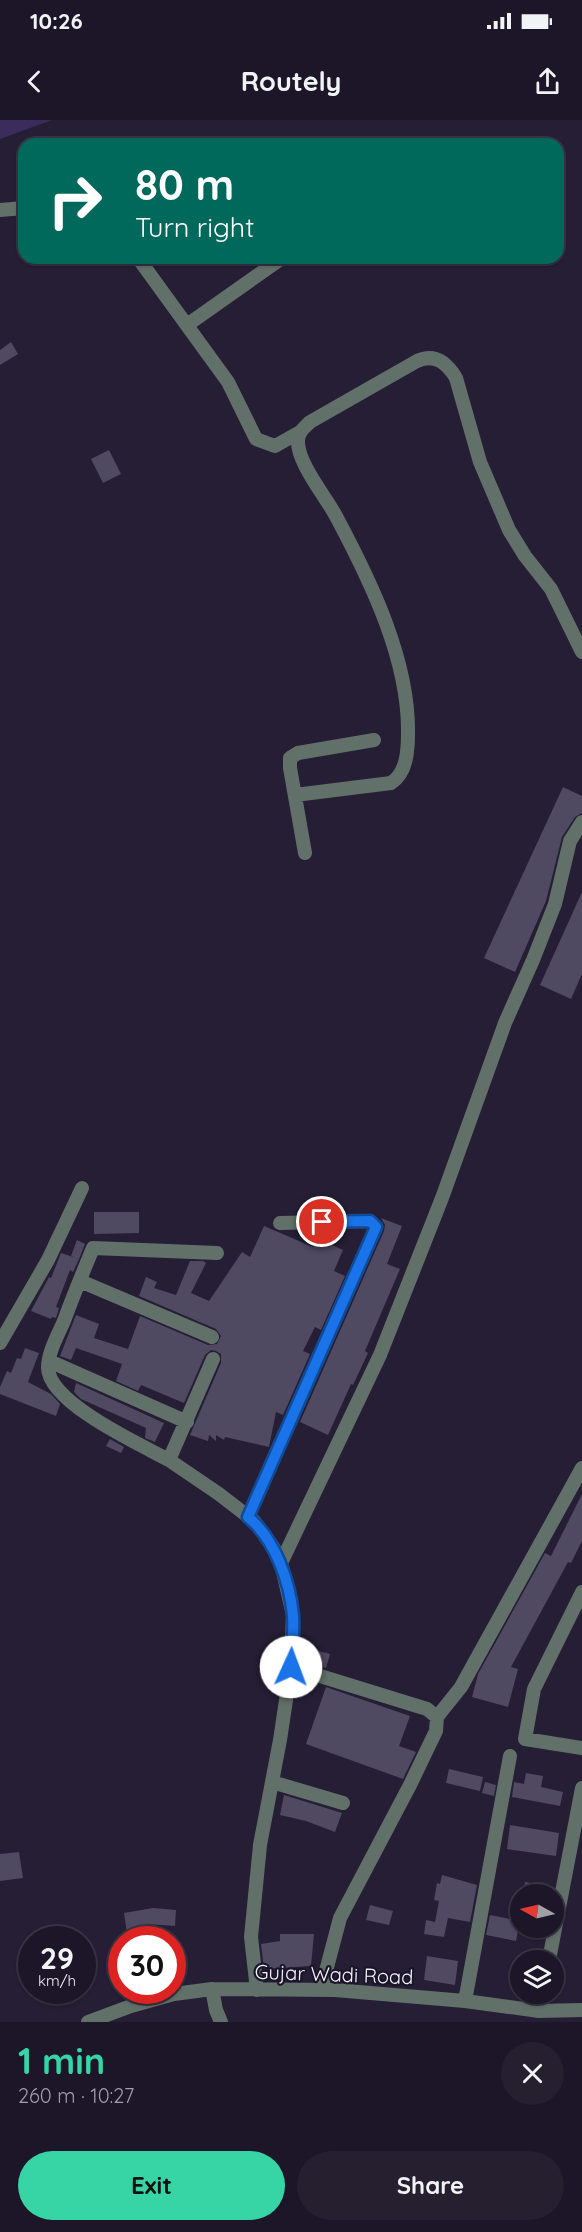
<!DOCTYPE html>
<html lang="en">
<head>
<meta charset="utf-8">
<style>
	:root { --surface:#1c1628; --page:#251f30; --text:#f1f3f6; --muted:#a09fa8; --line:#3a3545; --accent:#37d4a6 }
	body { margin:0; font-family:Quicksand,sans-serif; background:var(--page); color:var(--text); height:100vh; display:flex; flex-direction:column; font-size:22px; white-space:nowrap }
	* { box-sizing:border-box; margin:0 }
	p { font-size:20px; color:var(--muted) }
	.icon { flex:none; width:33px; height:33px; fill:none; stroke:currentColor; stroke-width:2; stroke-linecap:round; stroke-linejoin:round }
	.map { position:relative; height:1902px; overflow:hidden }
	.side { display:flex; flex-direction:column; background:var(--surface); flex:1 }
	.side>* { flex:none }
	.top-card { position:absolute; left:18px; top:18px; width:546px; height:126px; border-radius:18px; box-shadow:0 2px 4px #0004,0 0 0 2px var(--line); background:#00695c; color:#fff; overflow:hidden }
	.needle { width:39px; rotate:278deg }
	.controls { position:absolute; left:510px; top:1764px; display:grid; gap:12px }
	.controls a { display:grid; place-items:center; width:54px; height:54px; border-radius:50%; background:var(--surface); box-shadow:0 2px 4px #0004,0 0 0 2px var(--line); font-size:30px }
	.speed { position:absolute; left:18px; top:1806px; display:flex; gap:12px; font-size:30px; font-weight:700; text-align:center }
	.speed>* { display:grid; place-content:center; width:78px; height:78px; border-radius:50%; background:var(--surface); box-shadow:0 2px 4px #0004,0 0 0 2px var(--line); line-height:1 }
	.speed small { font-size:15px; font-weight:400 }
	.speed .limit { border:9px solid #d22; background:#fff; color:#111 }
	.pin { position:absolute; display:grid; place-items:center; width:51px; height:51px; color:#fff; margin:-26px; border:3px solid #fff; border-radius:50%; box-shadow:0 2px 6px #0007 }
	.me { position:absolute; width:66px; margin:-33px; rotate:2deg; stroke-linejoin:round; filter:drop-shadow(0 0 4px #0008) }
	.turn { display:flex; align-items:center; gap:21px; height:126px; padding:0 18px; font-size:27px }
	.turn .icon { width:78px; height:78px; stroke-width:2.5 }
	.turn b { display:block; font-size:42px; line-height:51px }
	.round { display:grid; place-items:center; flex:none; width:63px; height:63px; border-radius:32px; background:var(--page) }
	.headline { display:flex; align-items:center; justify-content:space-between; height:102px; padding:0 18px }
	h1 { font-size:36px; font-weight:700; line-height:45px; color:var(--accent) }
	.button { display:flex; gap:12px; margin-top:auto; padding:12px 18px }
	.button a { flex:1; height:69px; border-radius:36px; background:var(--accent); color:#111; font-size:24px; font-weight:700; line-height:69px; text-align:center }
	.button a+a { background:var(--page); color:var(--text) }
	.status { display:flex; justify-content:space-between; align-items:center; height:42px; padding:0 30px; background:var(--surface); direction:ltr }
	.status svg { height:16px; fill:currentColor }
	header { display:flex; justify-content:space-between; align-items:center; height:78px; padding:0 18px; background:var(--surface); font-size:27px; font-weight:700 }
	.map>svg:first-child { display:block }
	.green { fill:#3c2c5d }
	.building { fill:#4f4962 }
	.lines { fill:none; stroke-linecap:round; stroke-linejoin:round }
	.minor { stroke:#62706a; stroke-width:14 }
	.route-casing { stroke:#114b97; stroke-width:15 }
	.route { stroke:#1a73e8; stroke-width:10 }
	.labels { text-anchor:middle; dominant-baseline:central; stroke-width:4.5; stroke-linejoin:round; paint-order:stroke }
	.street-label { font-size:20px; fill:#f5f3fd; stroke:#1b152a }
</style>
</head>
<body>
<div class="status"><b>10:26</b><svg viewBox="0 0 49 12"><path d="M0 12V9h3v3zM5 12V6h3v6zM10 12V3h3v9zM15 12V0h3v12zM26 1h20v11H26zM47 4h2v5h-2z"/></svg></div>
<header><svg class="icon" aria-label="back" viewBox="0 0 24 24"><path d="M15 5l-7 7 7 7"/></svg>Routely<svg class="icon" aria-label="share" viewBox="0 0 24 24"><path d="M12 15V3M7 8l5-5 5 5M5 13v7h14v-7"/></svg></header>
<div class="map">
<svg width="582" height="1902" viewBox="0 0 582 1902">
	<rect width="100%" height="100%" fill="#251e35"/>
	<path class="green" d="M0 0H52L0 19Z"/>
	<path class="building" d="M11 222 18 234 0 245V230Z
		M109 330 121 354 103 363 91 339Z
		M563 667 582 676V693L575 697 562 717 546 781 515 852 484 838Z
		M582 772V854L571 879 540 865Z
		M94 1092H139V1113L94 1114Z
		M381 1098 402 1106 387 1144 400 1149 365 1231 368 1233 353 1265 351 1264 328 1315 300 1302 384 1111 385 1105Z
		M264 1106 313 1127 317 1118 343 1130 334 1151 345 1156 321 1210 315 1207 303 1231 310 1234 283 1295 276 1292 269 1327 225 1317 224 1320 216 1315V1321L209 1315 208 1321 190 1315 221 1243V1234L216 1231 211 1230 205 1235 184 1283 141 1265 138 1271 116 1261 122 1244 76 1228 71 1240 60 1236 76 1195 99 1204 94 1218 128 1229 140 1196 208 1225 217 1224 221 1216 216 1209 139 1176 146 1157 157 1162 154 1168 176 1175 190 1141H203L206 1143 191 1173 209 1181 242 1132 250 1137Z
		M77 1120 85 1124 79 1139 71 1136Z
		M61 1133 79 1139 73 1152 70 1150 56 1187 59 1188 56 1198 52 1197 51 1199 31 1191 49 1157 51 1158Z
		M25 1228 39 1233 28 1262 51 1274 60 1284 56 1296 0 1274V1267L7 1251 11 1253 17 1238 21 1239Z
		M76 1263 164 1303 155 1322 145 1318 146 1308 81 1279 74 1272Z
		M110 1319 124 1327 121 1333 106 1326Z
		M582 1374V1421L571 1443 568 1442 511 1547 518 1549 508 1587 472 1577 478 1554 545 1433 551 1436Z
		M307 1528 330 1534 326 1548 303 1541Z
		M326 1567 410 1596 399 1626 416 1632 403 1659 306 1624Z
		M449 1649 483 1657 480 1671 446 1663Z
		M526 1653 543 1656 541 1667 563 1672 560 1686 512 1677 514 1662 524 1664Z
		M485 1662 496 1665 494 1676 482 1673Z
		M284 1675 342 1693 335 1712 306 1701 280 1695Z
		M510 1705 559 1713 556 1736 507 1729Z
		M19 1732 23 1758 0 1761V1734Z
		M442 1755 477 1765 470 1802 448 1798 444 1817 424 1814 426 1800 435 1802 439 1781 434 1780 437 1763 440 1764Z
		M525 1762 554 1767 552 1774H523Z
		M370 1785 393 1791 389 1805 366 1800Z
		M153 1788 176 1790 175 1806 146 1804 148 1820H128L124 1793Z
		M490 1795 520 1801 516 1821 486 1815Z
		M280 1814H314L311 1846 264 1849 261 1824 280 1821Z
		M427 1836 458 1841 455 1865 424 1860Z"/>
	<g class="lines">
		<path class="minor" d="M0 90 24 88
			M138 138 228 262 256 319 275 326 300 312
			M187 205 282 138
			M295 675 391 663C407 653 408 630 408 613 409 540 371 462 337 398 327 378 297 343 298 321 298 312 304 308 310 302L417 241C435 233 447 243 456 258L480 342 509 410 525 436 551 469 582 532
			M305 733 290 648V638L298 633 374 620
			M80 1161 212 1217
			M0 1223 48 1140 82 1068
			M213 1239 169 1340 219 1374 254 1401 273 1427 281 1443 293 1495 291 1547 280 1620 260 1725 251 1817 257 1870
			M49 1241 187 1302
			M169 1340C141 1325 49 1283 48 1248 48 1232 58 1215 64 1201 73 1176 83 1152 93 1128L217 1133
			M248 1397 376 1107 370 1101H364L280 1103
			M281 1443 380 1235 442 1078 505 903 533 840 555 784 570 721 582 702
			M582 1472 534 1569 525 1619 582 1628
			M291 1547 427 1589 437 1597 436 1611 410 1665 340 1798 321 1870
			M437 1597 461 1567 582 1348
			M272 1662 343 1683
			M549 1840 582 1668
			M212 1869 216 1890 221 1902
			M465 1881 510 1636
			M539 1891 543 1874
			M88 1902 131 1886 174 1874 212 1869 335 1870 465 1881 539 1891 582 1890"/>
	</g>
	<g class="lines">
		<g class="route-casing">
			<path id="route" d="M291 1547C292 1530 294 1512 293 1496 290 1462 275 1419 248 1397L376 1107 370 1101 322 1102"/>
		</g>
		<use href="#route" class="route"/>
	</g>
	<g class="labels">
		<g class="street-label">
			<text transform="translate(334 1854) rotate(2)">Gujar Wadi Road</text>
		</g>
	</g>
</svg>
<div class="controls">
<a><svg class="needle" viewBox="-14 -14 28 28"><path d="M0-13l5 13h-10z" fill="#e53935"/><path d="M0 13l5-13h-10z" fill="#a09fa8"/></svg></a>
<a><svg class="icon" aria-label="layers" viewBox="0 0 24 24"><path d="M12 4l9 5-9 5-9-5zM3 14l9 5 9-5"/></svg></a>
</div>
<div class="speed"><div>29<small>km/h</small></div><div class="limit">30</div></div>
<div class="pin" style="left:322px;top:1102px;background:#d93025"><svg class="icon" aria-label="arrive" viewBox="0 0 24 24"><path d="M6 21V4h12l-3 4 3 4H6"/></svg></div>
<svg class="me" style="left:291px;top:1547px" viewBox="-20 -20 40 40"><circle r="19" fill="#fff"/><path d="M0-13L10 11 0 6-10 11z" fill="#1a73e8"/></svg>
<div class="top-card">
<div class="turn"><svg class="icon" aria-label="right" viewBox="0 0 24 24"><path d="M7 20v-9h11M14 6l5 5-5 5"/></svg><div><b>80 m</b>Turn right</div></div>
</div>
</div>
<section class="side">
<div class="headline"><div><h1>1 min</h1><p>260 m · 10:27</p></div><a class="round"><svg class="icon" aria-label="close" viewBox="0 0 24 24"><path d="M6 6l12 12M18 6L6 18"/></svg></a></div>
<div class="button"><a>Exit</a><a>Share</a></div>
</section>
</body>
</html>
